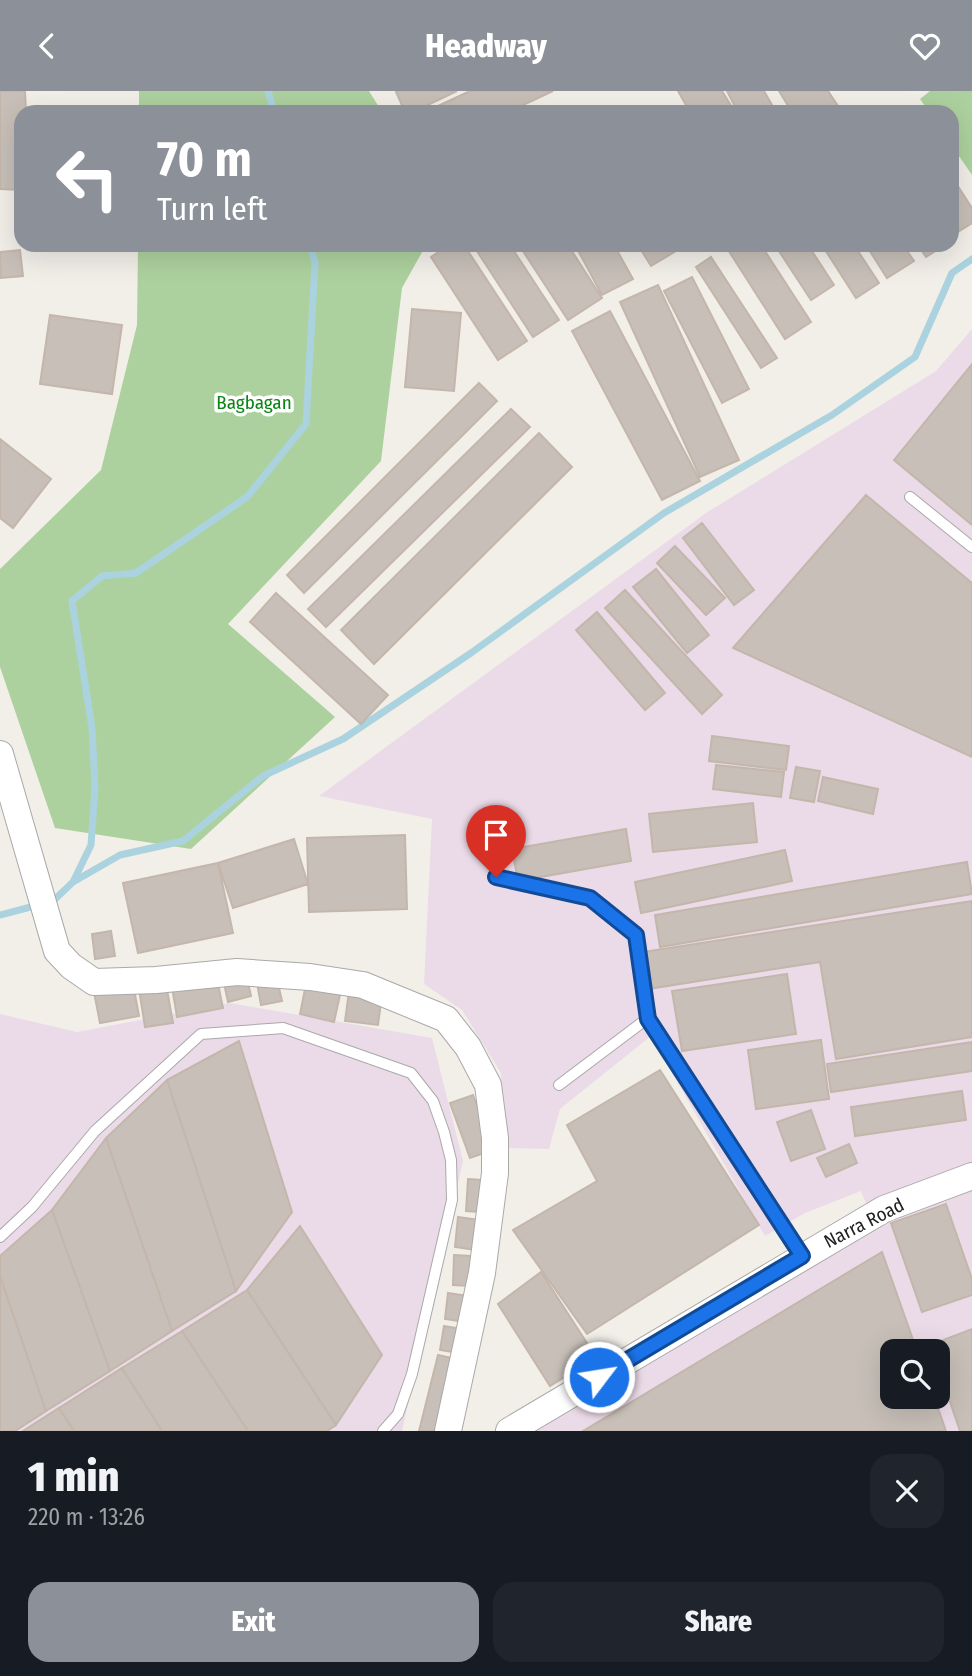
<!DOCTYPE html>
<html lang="en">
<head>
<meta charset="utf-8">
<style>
	:root { --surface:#171b24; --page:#20242c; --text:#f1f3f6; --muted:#9ea1a6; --accent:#8c9099 }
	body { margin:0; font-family:"Fira Sans Condensed",sans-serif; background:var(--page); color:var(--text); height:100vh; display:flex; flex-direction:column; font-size:26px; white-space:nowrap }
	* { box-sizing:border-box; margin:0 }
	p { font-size:23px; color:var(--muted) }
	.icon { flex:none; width:38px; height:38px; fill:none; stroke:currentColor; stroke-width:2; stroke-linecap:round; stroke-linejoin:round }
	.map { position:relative; height:1340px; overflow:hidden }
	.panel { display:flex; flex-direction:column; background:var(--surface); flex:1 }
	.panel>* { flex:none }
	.top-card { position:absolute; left:14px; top:14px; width:945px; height:147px; border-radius:21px; box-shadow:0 7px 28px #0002; background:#8c9099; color:#fff; overflow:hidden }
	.fabs { position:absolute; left:880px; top:1248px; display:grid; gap:14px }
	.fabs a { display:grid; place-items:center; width:70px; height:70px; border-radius:14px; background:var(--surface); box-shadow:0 7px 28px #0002; font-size:35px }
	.pin { position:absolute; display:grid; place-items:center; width:60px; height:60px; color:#fff; margin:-72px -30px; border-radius:50% 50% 50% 0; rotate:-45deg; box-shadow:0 0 7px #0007 }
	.pin .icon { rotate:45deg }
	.me { position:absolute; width:77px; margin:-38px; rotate:59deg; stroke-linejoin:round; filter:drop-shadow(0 0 5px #0008) }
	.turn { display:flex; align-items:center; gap:24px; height:147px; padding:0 28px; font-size:32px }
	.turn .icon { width:91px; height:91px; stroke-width:2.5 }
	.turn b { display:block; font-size:49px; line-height:60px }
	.round { display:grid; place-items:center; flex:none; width:74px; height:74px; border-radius:21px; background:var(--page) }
	.head { display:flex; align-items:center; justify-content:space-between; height:119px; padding:0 28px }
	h1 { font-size:42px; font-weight:800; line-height:52px }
	.action { display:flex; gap:14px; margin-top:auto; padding:14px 28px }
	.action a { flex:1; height:80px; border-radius:21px; background:var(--accent); color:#fff; font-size:28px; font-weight:800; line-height:80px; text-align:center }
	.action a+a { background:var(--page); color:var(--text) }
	header { display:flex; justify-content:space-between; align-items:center; height:91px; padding:0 28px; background:var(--accent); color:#fff; font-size:32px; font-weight:800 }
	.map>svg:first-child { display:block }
	.industrial { fill:#ebdbe8; fill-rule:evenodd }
	.forest { fill:#add19e }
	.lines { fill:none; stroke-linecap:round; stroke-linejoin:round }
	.stream { stroke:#aad3df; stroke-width:7 }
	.building { fill:#c7bfb8; stroke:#c4b6ab; stroke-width:2 }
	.service-casing { stroke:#a9a9a9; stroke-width:12 }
	.tertiary-casing { stroke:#a9a9a9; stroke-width:28 }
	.service { stroke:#fff; stroke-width:10 }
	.tertiary { stroke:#fff; stroke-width:26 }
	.route-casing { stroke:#114b97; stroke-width:18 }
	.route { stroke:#1a73e8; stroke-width:12 }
	.labels { text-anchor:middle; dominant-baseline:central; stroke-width:7; stroke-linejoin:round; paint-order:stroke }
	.park-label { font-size:19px; fill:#0c8416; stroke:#fff }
	.street-label { font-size:19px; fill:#222; stroke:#fff }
</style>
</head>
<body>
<header><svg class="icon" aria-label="back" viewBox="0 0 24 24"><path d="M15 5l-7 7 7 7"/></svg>Headway<svg class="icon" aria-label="heart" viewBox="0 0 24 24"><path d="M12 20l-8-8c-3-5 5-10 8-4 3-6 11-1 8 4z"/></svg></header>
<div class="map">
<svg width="972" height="1340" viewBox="0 0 972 1340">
	<rect width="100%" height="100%" fill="#f2efe9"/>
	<path class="industrial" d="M972 238V1340H498L871 1124 861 1100 805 1122 765 1145 651 945 560 1018 549 1058 504 1057 501 982 462 919 424 893 432 728 319 705 706 422 936 280ZM892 1260H938V1306H892Z
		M230 912 432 947 463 1070 402 1340H0V923L77 941Z"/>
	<path class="forest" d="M139 0H369L382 21H139Z
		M930 0H972V84L952 55V21H929L920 8Z
		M138 154H426L402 197 381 370 228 533 335 626 191 758 55 737 0 576V478L101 379 137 234Z"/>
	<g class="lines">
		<path class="stream" d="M268 0 274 21
			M73 791 91 754 95 696 92 637 72 510 102 485 136 482 247 406 306 333 315 172 310 154
			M0 824 53 810 73 791 120 764 183 750 263 685 343 648 471 562 664 422 832 324 915 266 952 182 972 168"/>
	</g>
	<path class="building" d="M0 0H25L26 21H21V99L0 98Z
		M398 0H457L413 21H405L396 1Z
		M470 0H553L508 21H425Z
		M678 0H722L735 21H690Z
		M727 0H764L776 21H738Z
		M779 0H828L842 21H792Z
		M952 86 972 117V132L958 141 952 132Z
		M449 154H464L527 250 498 269 431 166Z
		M473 154H510L559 229 533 246Z
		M519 154H568L602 207 568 229Z
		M575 154H614L633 188 602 204Z
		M638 154H672L676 160 651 175Z
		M725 154H761L811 231 785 248Z
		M775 154H808L834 194 811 209Z
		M822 154H854L879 192 856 207Z
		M866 154H903L914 170 887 187Z
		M918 154H945L926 166Z
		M20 159 23 185 1 187 0 161Z
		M711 166 777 267 761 277 696 176Z
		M692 186 749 298 722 312 664 200Z
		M658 194 739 369 700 386 620 211Z
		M412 218 461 222 454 300 405 296Z
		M610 220 700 390 662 409 572 240Z
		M50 224 122 234 112 303 40 293Z
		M972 273V434L894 369Z
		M479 292 497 310 304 502 287 484Z
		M511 318 530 336 326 536 308 518Z
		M539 342 572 376 374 573 341 539Z
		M0 348 51 388 13 437 0 427Z
		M866 404 972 492V666L733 557Z
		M702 432 754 499 734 514 683 447Z
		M675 455 725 507 706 524 657 472Z
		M656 478 709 544 687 562 633 496Z
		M625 499 722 604 702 623 605 517Z
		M276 502 388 604 361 633 250 531Z
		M597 521 665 602 645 619 576 539Z
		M712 645 789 655 786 679 709 670Z
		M716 674 784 681 781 706 713 698Z
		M796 676 820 680 814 711 790 707Z
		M823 686 878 698 873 723 818 710Z
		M753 712 757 751 653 761 649 723Z
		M626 738 631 770 518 790 512 758Z
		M405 744 407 818 309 821 307 747Z
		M294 748 308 793 233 817 218 772Z
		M785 759 792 790 641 822 635 791Z
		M967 771 972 803 660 856 655 824Z
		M218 772 233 842 138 862 123 792Z
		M972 810V946L836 968 820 871 648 898 643 861Z
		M111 840 115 865 95 868 92 843Z
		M787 883 796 943 682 960 672 900Z
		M247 887 251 905 228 911 224 892Z
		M217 888 223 917 177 926 172 896Z
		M277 888 282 910 261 914 257 892Z
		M307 888 342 895 334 931 300 923Z
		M133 893 139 925 100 932 94 901Z
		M166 893 173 932 145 936 139 898Z
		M349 900 382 904 378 934 345 930Z
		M821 949 829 1008 756 1018 748 959Z
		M239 950 292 1121 236 1200 167 989Z
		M972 951V980L831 1001 827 973Z
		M660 979 759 1134 587 1243 513 1139 597 1090 567 1034Z
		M167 989 236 1200 172 1240 106 1047Z
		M962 1000 966 1029 855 1045 851 1016Z
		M473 1004 493 1059 470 1067 450 1012Z
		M811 1019 825 1058 791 1070 777 1031Z
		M106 1047 172 1240 110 1280 52 1119Z
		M849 1053 857 1072 826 1086 817 1067Z
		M468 1088 482 1089 480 1121 466 1120Z
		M946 1113 972 1188V1204L922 1221 891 1132Z
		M52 1119 110 1280 46 1320 0 1185V1165Z
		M458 1126 480 1129 476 1159 455 1156Z
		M300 1135 382 1264 336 1334 247 1199Z
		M882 1161 917 1260H892V1306H934L946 1340H583Z
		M454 1164 471 1165 470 1195 453 1194Z
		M541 1181 596 1266 550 1295 498 1213Z
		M0 1185 46 1320 15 1340H0Z
		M247 1199 336 1334 327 1340H248L182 1240Z
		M448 1202 469 1205 466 1231 445 1228Z
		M444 1235 463 1238 459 1262 440 1259Z
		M972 1238V1340H960L938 1276V1260H932L930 1254Z
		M182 1240 248 1340H162L122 1277Z
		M438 1264 456 1268 438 1340H419Z
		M122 1277 162 1340H74L59 1317Z
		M59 1317 74 1340H23Z"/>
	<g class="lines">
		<g class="service-casing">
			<path id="service" d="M910 406 972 456
				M496 786 590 807 636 843 648 927
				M559 994 648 927 802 1165
				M0 1146 32 1116 95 1040 201 943 283 937 411 982 433 1010 444 1041 451 1069 452 1109 412 1283 398 1323 383 1340"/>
		</g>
		<g class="tertiary-casing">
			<path id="tertiary" d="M0 663 57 860 71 875 94 891 156 889 237 881 310 886 363 894 446 928 468 956 488 994 495 1047V1082L482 1182 448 1340
				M509 1340 884 1118 972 1085"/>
		</g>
		<use href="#service" class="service"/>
		<use href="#tertiary" class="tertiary"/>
	</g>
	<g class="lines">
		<g class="route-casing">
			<path id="route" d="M496 786 590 807 636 844 648 928 802 1165 599 1286"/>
		</g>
		<use href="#route" class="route"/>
	</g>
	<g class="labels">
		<g class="park-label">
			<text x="254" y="311">Bagbagan</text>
		</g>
		<g class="street-label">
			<text transform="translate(864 1132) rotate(-27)">Narra Road</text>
		</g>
	</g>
</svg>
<div class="fabs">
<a><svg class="icon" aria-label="search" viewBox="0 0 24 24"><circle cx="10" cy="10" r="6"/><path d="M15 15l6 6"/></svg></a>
</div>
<div class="pin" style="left:496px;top:786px;background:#d93025"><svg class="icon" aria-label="arrive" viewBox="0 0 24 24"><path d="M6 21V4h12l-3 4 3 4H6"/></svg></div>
<svg class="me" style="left:599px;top:1286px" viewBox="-20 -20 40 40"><circle r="17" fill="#1a73e8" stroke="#fff" stroke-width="3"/><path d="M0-11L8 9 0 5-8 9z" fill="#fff"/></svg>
<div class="top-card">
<div class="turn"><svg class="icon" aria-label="left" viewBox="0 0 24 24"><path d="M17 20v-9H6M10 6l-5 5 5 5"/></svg><div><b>70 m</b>Turn left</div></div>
</div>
</div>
<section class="panel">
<div class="head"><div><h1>1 min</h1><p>220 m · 13:26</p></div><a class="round"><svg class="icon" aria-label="close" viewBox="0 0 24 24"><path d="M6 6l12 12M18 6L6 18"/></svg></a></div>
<div class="action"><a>Exit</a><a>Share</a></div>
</section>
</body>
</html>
